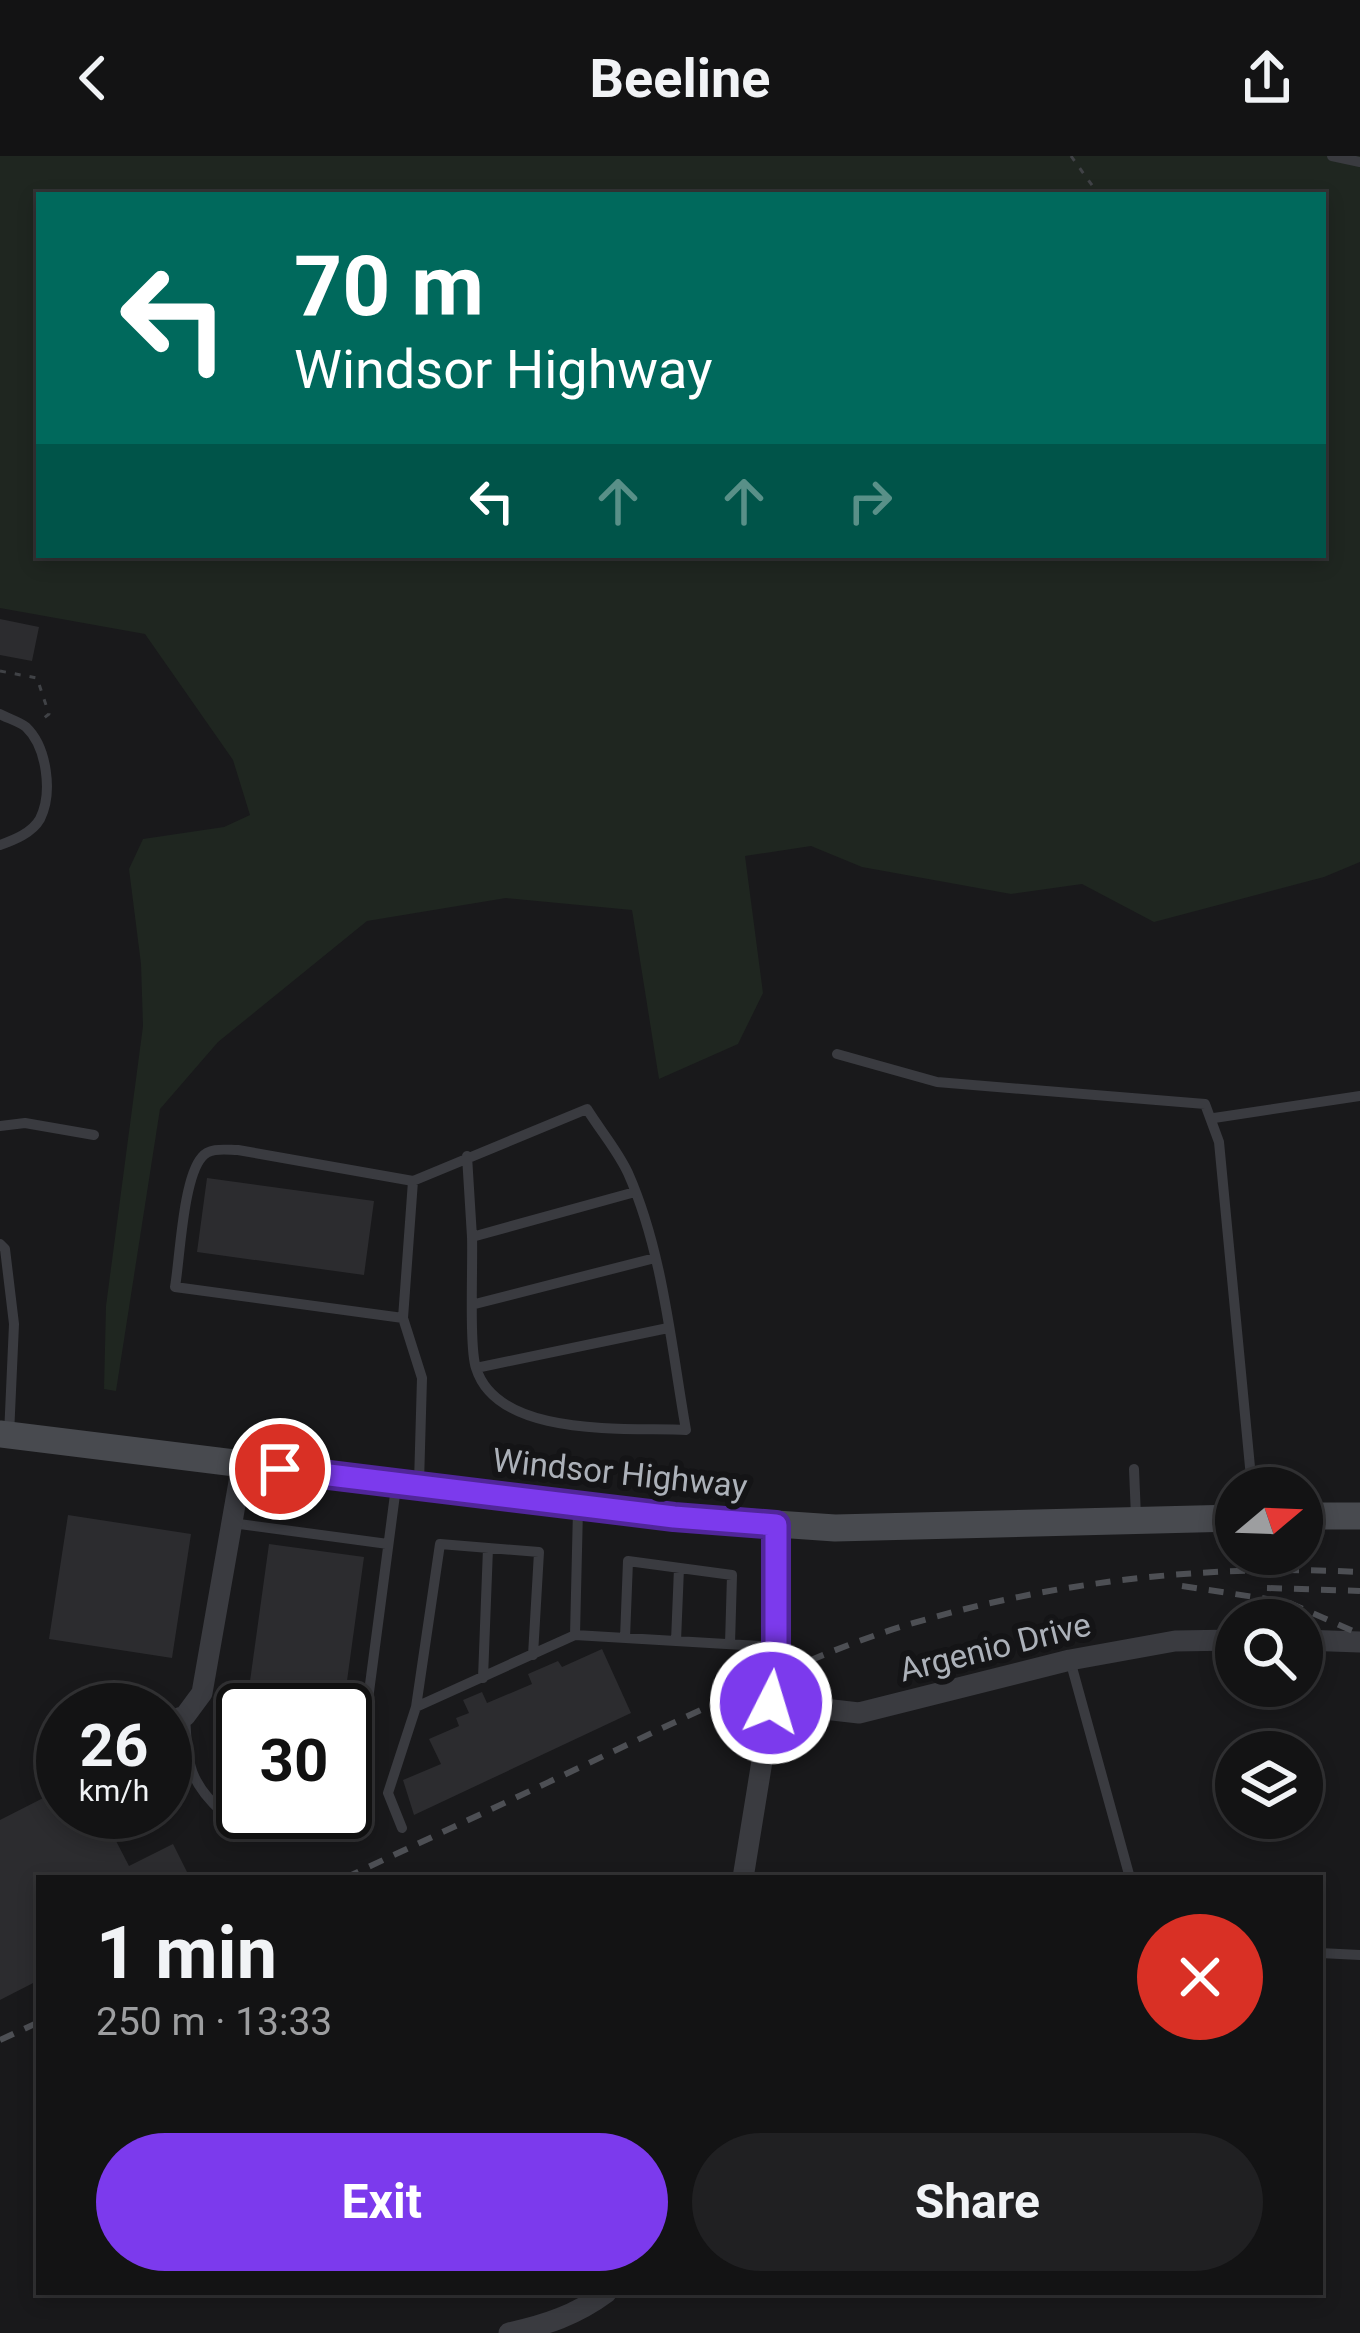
<!DOCTYPE html>
<html lang="en">
<head>
<meta charset="utf-8">
<style>
	:root { --surface:#131314; --page:#202022; --text:#f1f3f6; --muted:#9d9ea0; --line:#323234; --accent:#7c3aed }
	body { margin:0; font-family:Roboto,sans-serif; background:var(--page); color:var(--text); height:100vh; display:flex; flex-direction:column; font-size:45px; white-space:nowrap }
	* { box-sizing:border-box; margin:0 }
	p { font-size:39px; color:var(--muted) }
	.icon { flex:none; width:66px; height:66px; fill:none; stroke:currentColor; stroke-width:2; stroke-linecap:round; stroke-linejoin:round }
	.map { position:relative; flex:1; overflow:hidden }
	.drawer { position:absolute; left:36px; top:1719px; width:1287px; height:420px; display:flex; flex-direction:column; background:var(--surface); border-radius:0px; box-shadow:0 6px 18px #0003,0 0 0 3px var(--line) }
	.drawer>* { flex:none }
	.hud { position:absolute; left:36px; top:36px; width:1290px; height:366px; border-radius:0px; box-shadow:0 6px 18px #0003,0 0 0 3px var(--line); background:#00695c; color:#fff; overflow:hidden }
	.needle { width:78px; rotate:71deg }
	.buttons { position:absolute; left:1215px; top:1311px; display:grid; gap:24px }
	.buttons a { display:grid; place-items:center; width:108px; height:108px; border-radius:50%; background:var(--surface); box-shadow:0 6px 18px #0003,0 0 0 3px var(--line); font-size:60px }
	.speed { position:absolute; left:36px; top:1527px; display:flex; gap:24px; font-size:60px; font-weight:700; text-align:center }
	.speed>* { display:grid; place-content:center; width:156px; height:156px; border-radius:50%; background:var(--surface); box-shadow:0 6px 18px #0003,0 0 0 3px var(--line); line-height:1 }
	.speed small { font-size:30px; font-weight:400 }
	.speed .limit { border:6px solid #111; border-radius:18px; background:#fff; color:#111 }
	.pin { position:absolute; display:grid; place-items:center; width:102px; height:102px; color:#fff; margin:-51px; border:6px solid #fff; border-radius:50%; box-shadow:0 3px 12px #0007 }
	.me { position:absolute; width:132px; margin:-66px; rotate:5deg; stroke-linejoin:round; filter:drop-shadow(0 0 9px #0008) }
	.turn { display:flex; align-items:center; gap:42px; height:252px; padding:0 60px; font-size:54px }
	.turn .icon { width:156px; height:156px; stroke-width:2.5 }
	.turn b { display:block; font-size:84px; line-height:102px }
	.lanes { display:flex; align-items:center; height:114px; padding:0 60px; background:#0003; justify-content:center; gap:60px; direction:ltr }
	.lanes .off { opacity:.35 }
	.round { display:grid; place-items:center; flex:none; width:126px; height:126px; border-radius:63px; background:var(--page) }
	.overview { display:flex; align-items:center; justify-content:space-between; height:204px; padding:0 60px }
	h1 { font-size:72px; font-weight:700; line-height:90px }
	.action { display:flex; gap:24px; margin-top:auto; padding:24px 60px }
	.action a { flex:1; height:138px; border-radius:72px; background:var(--accent); color:#fff; font-size:48px; font-weight:700; line-height:138px; text-align:center }
	.action a+a { background:var(--page); color:var(--text) }
	header { display:flex; justify-content:space-between; align-items:center; height:156px; padding:0 60px; background:var(--surface); font-size:54px; font-weight:700 }
	.map>svg:first-child { display:block }
	.green { fill:#1f2620; fill-rule:evenodd }
	.building { fill:#2c2c2f }
	.lines { fill:none; stroke-linecap:round; stroke-linejoin:round }
	.path { stroke:#404246; stroke-width:3; stroke-dasharray:6 9; stroke-linecap:butt }
	.lane { stroke:#3a3b40; stroke-width:10 }
	.street { stroke:#3a3b40; stroke-width:21 }
	.secondary { stroke:#484a4f; stroke-width:27 }
	.rail { stroke:#4d4f54; stroke-width:6; stroke-dasharray:15 12; stroke-linecap:butt }
	.route-casing { stroke:#51269a; stroke-width:30 }
	.route { stroke:#7c3aed; stroke-width:21 }
	.labels { text-anchor:middle; dominant-baseline:central; stroke-width:12; stroke-linejoin:round; paint-order:stroke }
	.street-label { font-size:33px; fill:#acb1b9; stroke:#141416 }
</style>
</head>
<body>
<header><svg class="icon" aria-label="back" viewBox="0 0 24 24"><path d="M15 5l-7 7 7 7"/></svg>Beeline<svg class="icon" aria-label="share" viewBox="0 0 24 24"><path d="M12 15V3M7 8l5-5 5 5M5 13v7h14v-7"/></svg></header>
<div class="map">
<svg width="1360" height="2177" viewBox="0 0 1360 2177">
	<rect width="100%" height="100%" fill="#19191b"/>
	<path class="green" d="M0 0H1360V706L1324 721 1154 766 1082 728 1011 738 862 711 811 690 745 700 763 837 738 888 659 923 632 754 506 742 367 765 218 886 160 953 116 1235 104 1233 106 1150 143 870 141 808 129 713 143 683 224 671 250 659 233 604 145 478 0 452ZM39 39H1323V399H39Z"/>
	<path class="building" d="M0 463 39 471 32 505 0 499Z
		M207 1022 374 1045 364 1119 197 1096Z
		M68 1359 191 1378 172 1502 49 1483Z
		M269 1388 364 1401 343 1554H246Z
		M602 1493 631 1557 414 1659 403 1624 441 1608 429 1583 459 1570 456 1562 469 1557 463 1544 482 1536 487 1547 532 1528 528 1518 558 1505 562 1511Z
		M51 1638 64 1663 77 1656H101L129 1710 173 1688 190 1722H39V1824L0 1844V1664Z"/>
	<g class="lines">
		<path class="path" d="M1071 0 1099 39
			M0 515 37 522 49 558 39 566"/>
		<path class="lane" d="M1332 0 1360 6
			M0 558C7 562 20 566 26 571 47 591 53 637 40 663 32 677 14 684 0 689
			M837 898 937 926 1205 948 1219 986 1252 1332
			M1214 962 1360 940
			M0 970 25 967 94 979
			M467 1000 472 1081
			M0 1088 5 1093 14 1168 9 1279
			M475 1148 655 1102
			M403 1162 175 1131C180 1102 183 1022 202 1001 210 991 226 994 238 994L413 1025
			M476 1212 668 1172
			M1134 1313 1136 1361
			M419 1327 422 1222 403 1162 413 1025 587 953C600 974 618 995 628 1017 663 1096 671 1189 686 1274 628 1271 498 1283 476 1212 469 1191 473 1109 472 1081L635 1036
			M578 1353 575 1479 776 1491
			M232 1367 388 1388
			M625 1482 628 1405 732 1419 730 1488
			M676 1485 679 1412
			M533 1499 539 1396 440 1388 416 1551 575 1479
			M1070 1504 1130 1722
			M483 1522 488 1392
			M185 1560C188 1607 187 1624 223 1657L247 1656
			M345 1641 357 1627 396 1331
			M402 1672 388 1637 416 1551
			M1320 1797 1360 1799"/>
		<path class="street" d="M1302 1484 1360 1486
			M771 1547 859 1557 1070 1504 1175 1485 1236 1484
			M165 1567 185 1560 202 1537 242 1309
			M743 1722 776 1519V1369
			M509 2177C546 2169 576 2159 607 2136"/>
		<path class="secondary" d="M0 1278 674 1361 835 1372 1236 1362
			M1302 1360H1360"/>
		<path class="rail" d="M1182 1430 1287 1446 1360 1478
			M1267 1432 1360 1435
			M345 1722C449 1673 554 1624 658 1574 740 1536 823 1494 910 1468 1055 1425 1208 1408 1360 1416
			M0 1884 39 1866"/>
	</g>
	<g class="lines">
		<g class="route-casing">
			<path id="route" d="M280 1313 674 1361 776 1369V1519L771 1547"/>
		</g>
		<use href="#route" class="route"/>
	</g>
	<g class="labels">
		<g class="street-label">
			<text transform="translate(620 1317) rotate(6)">Windsor Highway</text>
			<text transform="translate(995 1491) rotate(-14)">Argenio Drive</text>
		</g>
	</g>
</svg>
<div class="buttons">
<a><svg class="needle" viewBox="-14 -14 28 28"><path d="M0-13l5 13h-10z" fill="#e53935"/><path d="M0 13l5-13h-10z" fill="#9d9ea0"/></svg></a>
<a><svg class="icon" aria-label="search" viewBox="0 0 24 24"><circle cx="10" cy="10" r="6"/><path d="M15 15l6 6"/></svg></a>
<a><svg class="icon" aria-label="layers" viewBox="0 0 24 24"><path d="M12 4l9 5-9 5-9-5zM3 14l9 5 9-5"/></svg></a>
</div>
<div class="speed"><div>26<small>km/h</small></div><div class="limit">30</div></div>
<div class="pin" style="left:280px;top:1313px;background:#d93025"><svg class="icon" aria-label="arrive" viewBox="0 0 24 24"><path d="M6 21V4h12l-3 4 3 4H6"/></svg></div>
<svg class="me" style="left:771px;top:1547px" viewBox="-20 -20 40 40"><circle r="17" fill="#7c3aed" stroke="#fff" stroke-width="3"/><path d="M0-11L8 9 0 5-8 9z" fill="#fff"/></svg>
<div class="hud">
<div class="turn"><svg class="icon" aria-label="left" viewBox="0 0 24 24"><path d="M17 20v-9H6M10 6l-5 5 5 5"/></svg><div><b>70 m</b>Windsor Highway</div></div>
<div class="lanes"><svg class="icon" aria-label="left" viewBox="0 0 24 24"><path d="M17 20v-9H6M10 6l-5 5 5 5"/></svg><svg class="icon off" aria-label="ahead" viewBox="0 0 24 24"><path d="M12 20V5M6 11l6-6 6 6"/></svg><svg class="icon off" aria-label="ahead" viewBox="0 0 24 24"><path d="M12 20V5M6 11l6-6 6 6"/></svg><svg class="icon off" aria-label="right" viewBox="0 0 24 24"><path d="M7 20v-9h11M14 6l5 5-5 5"/></svg></div>
</div>
<section class="drawer">
<div class="overview"><div><h1>1 min</h1><p>250 m · 13:33</p></div><a class="round" style="background:#d93025;color:#fff"><svg class="icon" aria-label="close" viewBox="0 0 24 24"><path d="M6 6l12 12M18 6L6 18"/></svg></a></div>
<div class="action"><a>Exit</a><a>Share</a></div>
</section>
</div>
</body>
</html>
